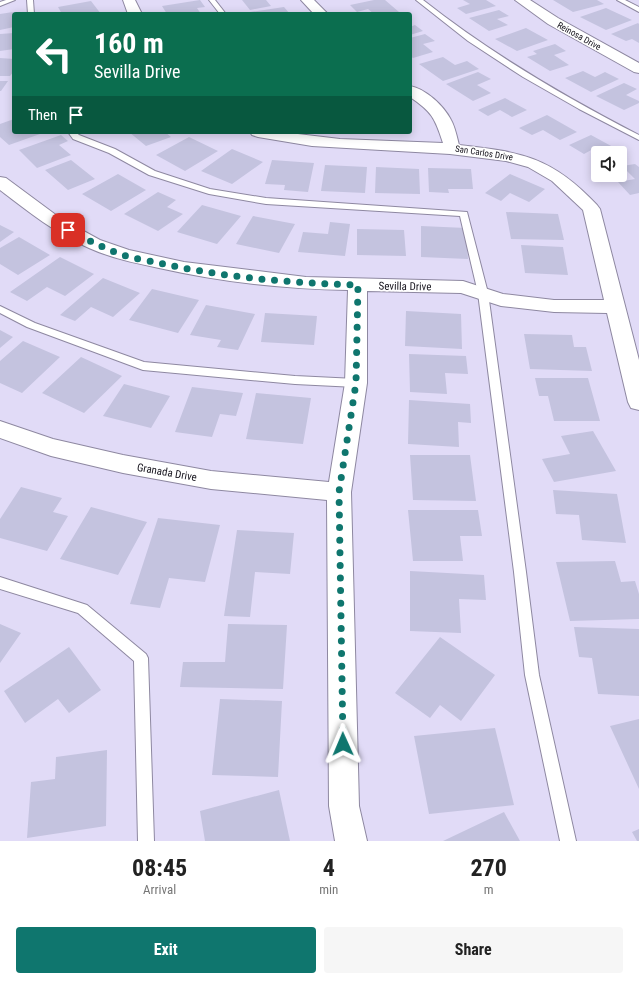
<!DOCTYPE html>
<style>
:root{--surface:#fff;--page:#f6f6f6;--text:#222;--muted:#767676;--accent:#0f766e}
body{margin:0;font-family:"Roboto Condensed",sans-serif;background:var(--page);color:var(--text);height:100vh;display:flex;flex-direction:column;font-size:15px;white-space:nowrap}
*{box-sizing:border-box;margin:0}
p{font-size:13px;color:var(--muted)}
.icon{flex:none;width:22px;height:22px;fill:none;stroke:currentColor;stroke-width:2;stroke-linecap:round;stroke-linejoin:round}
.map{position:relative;height:841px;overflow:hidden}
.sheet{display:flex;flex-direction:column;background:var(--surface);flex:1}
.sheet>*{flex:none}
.banner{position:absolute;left:12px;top:12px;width:400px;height:122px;border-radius:4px;box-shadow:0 2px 10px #0003;background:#0b6e4f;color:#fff;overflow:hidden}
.tools{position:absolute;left:591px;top:146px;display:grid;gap:8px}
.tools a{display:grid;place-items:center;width:36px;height:36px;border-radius:4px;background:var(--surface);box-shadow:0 2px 10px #0003;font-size:20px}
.pin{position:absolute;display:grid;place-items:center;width:34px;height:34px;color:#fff;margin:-17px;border-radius:8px;box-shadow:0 2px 6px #0006}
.me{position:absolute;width:44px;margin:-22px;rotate:359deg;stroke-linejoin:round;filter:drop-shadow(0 0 3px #0008)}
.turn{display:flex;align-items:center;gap:14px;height:84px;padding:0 16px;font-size:18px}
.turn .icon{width:52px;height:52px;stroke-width:2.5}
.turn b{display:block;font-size:28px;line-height:34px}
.then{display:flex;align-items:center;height:38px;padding:0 16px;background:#0003;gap:8px;font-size:15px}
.eta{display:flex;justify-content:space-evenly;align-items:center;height:68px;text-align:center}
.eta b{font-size:24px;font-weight:700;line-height:28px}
.primary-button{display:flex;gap:8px;margin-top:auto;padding:8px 16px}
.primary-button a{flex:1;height:46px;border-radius:4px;background:var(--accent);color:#fff;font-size:16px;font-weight:700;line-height:46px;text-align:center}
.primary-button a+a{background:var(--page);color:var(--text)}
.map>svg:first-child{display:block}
.building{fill:#c4c3df}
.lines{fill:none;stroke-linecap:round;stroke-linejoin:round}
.service-casing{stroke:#8e88a1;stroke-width:2}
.minor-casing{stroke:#8e88a1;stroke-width:2}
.service{fill:#fff;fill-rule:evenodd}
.minor{fill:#fff;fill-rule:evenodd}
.route{stroke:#0f766e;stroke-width:7;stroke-dasharray:0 12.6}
.labels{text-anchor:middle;stroke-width:3;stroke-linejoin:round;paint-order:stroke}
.far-street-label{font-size:9px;fill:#15131c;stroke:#fff}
.street-label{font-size:11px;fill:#15131c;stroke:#fff}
</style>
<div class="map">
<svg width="639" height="841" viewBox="0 0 639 841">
<rect width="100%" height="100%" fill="#e1dbf7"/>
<!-- building -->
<path class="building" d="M200,0l5,7 -8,1 4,6h-34l-5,-8z
M242,0h24l5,6 -21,4z
M374,0h11l14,12 -25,2 -6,-5 -11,3 -7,-7z
M463,0h23l10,6 -30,8 -9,-6 13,-4z
M553,0h44l7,4 -31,8z
M91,1l10,13h-39l-4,-7z
M284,7l6,7h-38l-2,-2z
M606,8l26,12 -26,10 -26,-13z
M499,10l10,6 -12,3 11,6 -19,6 -20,-13z
M13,12l2,2 -1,13 -14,3v-16z
M638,23l1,1v19l-7,-4 -6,2 -15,-7z
M415,25l8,6 -13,4v-8z
M526,28l22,12 -31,11 -22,-12z
M14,33v16l-14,2v-17z
M425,34l10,7 -12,3 10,8 -20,6 -3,-2v-18z
M555,44l11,7 -12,4 15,10 -19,6 -23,-14 10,-3 -4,-3z
M443,57l12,8 12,-4 12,8 -36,12 -24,-17z
M0,58l14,1v12l-4,5h-10z
M583,71l12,6 10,-5 14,7 -28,13 -26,-14z
M478,72l13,7 -14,6 14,8 -18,8 -27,-17z
M0,81h8l-7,10h-1z
M624,83l13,6 -11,6 13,6v2l-15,7 -28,-14z
M505,98l22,12 -15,7 -12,-7 -12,6 -10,-6z
M547,115l30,17 -17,8 -17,-10 -11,5 -13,-7z
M14,119v13h24l2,2 -31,11 -9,-8v-13z
M129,132h36l6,5 -25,9z
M61,135l7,6 -9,4 12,10 -34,13 -18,-18z
M591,135l33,18 -4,2v-2h-20l-7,-4 -9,5 -15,-9z
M189,137l29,14 -33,20 -29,-16z
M232,149l31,13 -31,22 -31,-13z
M71,160l24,19 -27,11 -23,-20z
M272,160l42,3 -6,29 -24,-2 1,-5 -20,-1z
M635,164l4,3v26l-9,2 -12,-13 17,-3 -13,-13z
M325,165l42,2 -2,26 -44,-2z
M376,167l43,2 1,25 -45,-1z
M428,168l43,1 2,20h-25l1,4 -20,-1z
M118,174l28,16 -35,21 -29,-17z
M510,174l35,15 -16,13 -19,-9 -9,8 -16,-8z
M158,192l18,8 -9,7 16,7 -25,17 -34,-17z
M202,205l39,11 -24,28 -40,-12z
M506,212l52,2 6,26 -53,-1z
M253,216l42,8 -16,29 -43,-9z
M330,222l20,2 -5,32 -47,-4 5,-20 25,2z
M0,225l14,7 -14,10z
M421,226l45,2 2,31 -47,-2z
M357,229l47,1 2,26 -49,-1z
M19,237l31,18 -32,20 -18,-11v-16z
M521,245l42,2 5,28 -43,-2z
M60,257l34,17 -29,22 -18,-9 -20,14 -17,-9z
M103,278l37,15 -27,24 -22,-10 -16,14 -15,-6z
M152,289l47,11 -21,33 -49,-13z
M206,305l49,9 -17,36 -21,-3 4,-7 -31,-5z
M406,311l55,3 1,35 -57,-3z
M265,313l52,3 -3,29 -53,-3z
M0,330l13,7 -13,11z
M524,334l48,1 2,12h12l6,24 -62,-2z
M23,341l37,16 -38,36 -22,-10v-22z
M409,354l57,2 2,18 -23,-1 2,21 -37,-2z
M81,357l41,19 -38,37 -42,-20z
M535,378h53l12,43h-46l-6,-25h-9z
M124,384l46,12 -19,32 -48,-12z
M192,387l51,6 -7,23 -16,-2 -8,23 -37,-5z
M256,393l55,5 -8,46 -57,-5z
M409,400l61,4 1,19 -13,-1 1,25 -51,-3z
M593,431l23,40 -62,11 -12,-23 28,-5 -9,-18z
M410,455h60l6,46 -63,-1z
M21,487l41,11 -9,14 15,4 -21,35 -47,-13v-19z
M553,490l64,4 9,49 -44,-3 -3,-25 -23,-1z
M91,507l56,15 -29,53 -58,-16z
M408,510h70l4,26h-22l3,25h-50z
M158,518l62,7 -15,57 -36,-4 -9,30 -30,-4z
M237,530l57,3 -4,41 -35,-2 -5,45 -26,-1z
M615,561l6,21 14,-1 4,13v25l-69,2 -14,-59z
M410,571l74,4 2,25 -27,-1 2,34 -51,-2z
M0,624l21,9 -21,30z
M228,624l59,1 -4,64 -103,-2 3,-25h42z
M574,627l65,2v67l-41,-2 -6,-36 -13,-1z
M440,637l55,38 -34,46 -21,-16 -10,13 -35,-25z
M69,647l32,43 -32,23 -11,-14 -33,24 -21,-32z
M220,699l62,2 -4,76 -66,-2z
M639,719v70l-29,-63z
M495,728l19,77 -85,9 -15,-78z
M107,750l-1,76 -79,12 4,-56 24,-3 1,-22z
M279,790l11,51h-85l-5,-30z
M504,812l16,29h-77z
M639,829v12h-2l-5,-9z"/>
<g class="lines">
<defs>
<path id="service" d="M6,0h9l-15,6v-4z
M27,0h6l1,14h-6z
M209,0h6l11,14h-6z
M416,0h7c67,53 140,96 216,135v5l-60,-31 -56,-32 -55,-36z
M617,0h8l14,7v5z
M68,132h8l3,3 36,14 40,22 55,18 56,9 201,14 21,81 38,279 13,103 37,166h-16l-35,-166 -11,-103 -36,-279 -18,-77 -194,-12 -57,-10 -60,-19 -40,-22 -36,-14z
M0,306l35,17 109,39 151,14 61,3 4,1 1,3 -1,3 -4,1 -61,-3 -152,-14 -116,-43 -27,-14z
M0,577l87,28 59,49 2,4 6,183h-16l-4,-180 -56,-48 -78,-24z"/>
<path id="minor" d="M123,0h12l7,14h-14z
M301,0h13l14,14h-14z
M515,0h15l28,18 81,45v10l-5,-1 -86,-48z
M410,86c16,3 34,20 41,34 4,7 6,17 8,25 63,7 93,12 138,60l3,4 39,151v50l-8,-2 -3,-6 -21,-89 -53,-1 -53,-6 -40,-13 -94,-2v92l-16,109 8,314 8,35h-32l-6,-35 -2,-306 -116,-11 -88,-16 -72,-17 -51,-18v-17l53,18 70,16 88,16 118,11 16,-99 3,-93c-63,-1 -127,-8 -189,-22 -24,-5 -48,-10 -70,-20 -33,-14 -61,-37 -89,-58v-13l6,1 54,40 40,22 29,10 55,12 122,15 157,4 40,13 51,6h50l-21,-90 -31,-29 -24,-14 -22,-6 -56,-7 -138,-8 -54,-9 -6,-2 -2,-3h31l59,7 103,4c-8,-25 -11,-31 -33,-46z"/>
</defs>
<!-- service casing -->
<use href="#service" class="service-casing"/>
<!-- minor casing -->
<use href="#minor" class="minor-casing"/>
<!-- service -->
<use href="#service" class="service"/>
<!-- minor -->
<use href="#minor" class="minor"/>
</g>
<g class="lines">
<!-- route -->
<path class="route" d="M68,230c18,9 35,18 55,25 13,4 28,6 41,9 64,14 129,19 194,21l-2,98 -17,109 4,252"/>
</g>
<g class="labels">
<!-- far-street labels -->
<g class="far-street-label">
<text transform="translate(579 36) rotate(29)" y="3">Reinosa Drive</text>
<text transform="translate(484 153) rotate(9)" y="3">San Carlos Drive</text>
</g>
<!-- street labels -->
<g class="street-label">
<text transform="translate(405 286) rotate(1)" y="4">Sevilla Drive</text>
<text transform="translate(167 472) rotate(10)" y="4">Granada Drive</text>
</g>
</g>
</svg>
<div class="tools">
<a><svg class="icon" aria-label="sound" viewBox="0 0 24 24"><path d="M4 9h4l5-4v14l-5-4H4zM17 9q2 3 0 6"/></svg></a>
</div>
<div class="pin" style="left:68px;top:230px;background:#d93025"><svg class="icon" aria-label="arrive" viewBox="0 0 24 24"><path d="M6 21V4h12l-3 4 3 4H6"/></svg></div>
<svg class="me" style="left:343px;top:744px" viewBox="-20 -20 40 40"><path d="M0-17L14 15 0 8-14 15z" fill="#0f766e" stroke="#fff" stroke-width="4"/></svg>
<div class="banner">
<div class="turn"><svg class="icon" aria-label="left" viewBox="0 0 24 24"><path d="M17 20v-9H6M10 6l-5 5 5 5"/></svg><div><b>160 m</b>Sevilla Drive</div></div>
<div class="then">Then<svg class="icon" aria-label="arrive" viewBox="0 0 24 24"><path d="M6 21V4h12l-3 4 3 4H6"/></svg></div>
</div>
</div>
<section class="sheet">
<div class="eta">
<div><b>08:45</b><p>Arrival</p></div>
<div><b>4</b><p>min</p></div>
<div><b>270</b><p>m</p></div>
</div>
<div class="primary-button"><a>Exit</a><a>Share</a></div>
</section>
